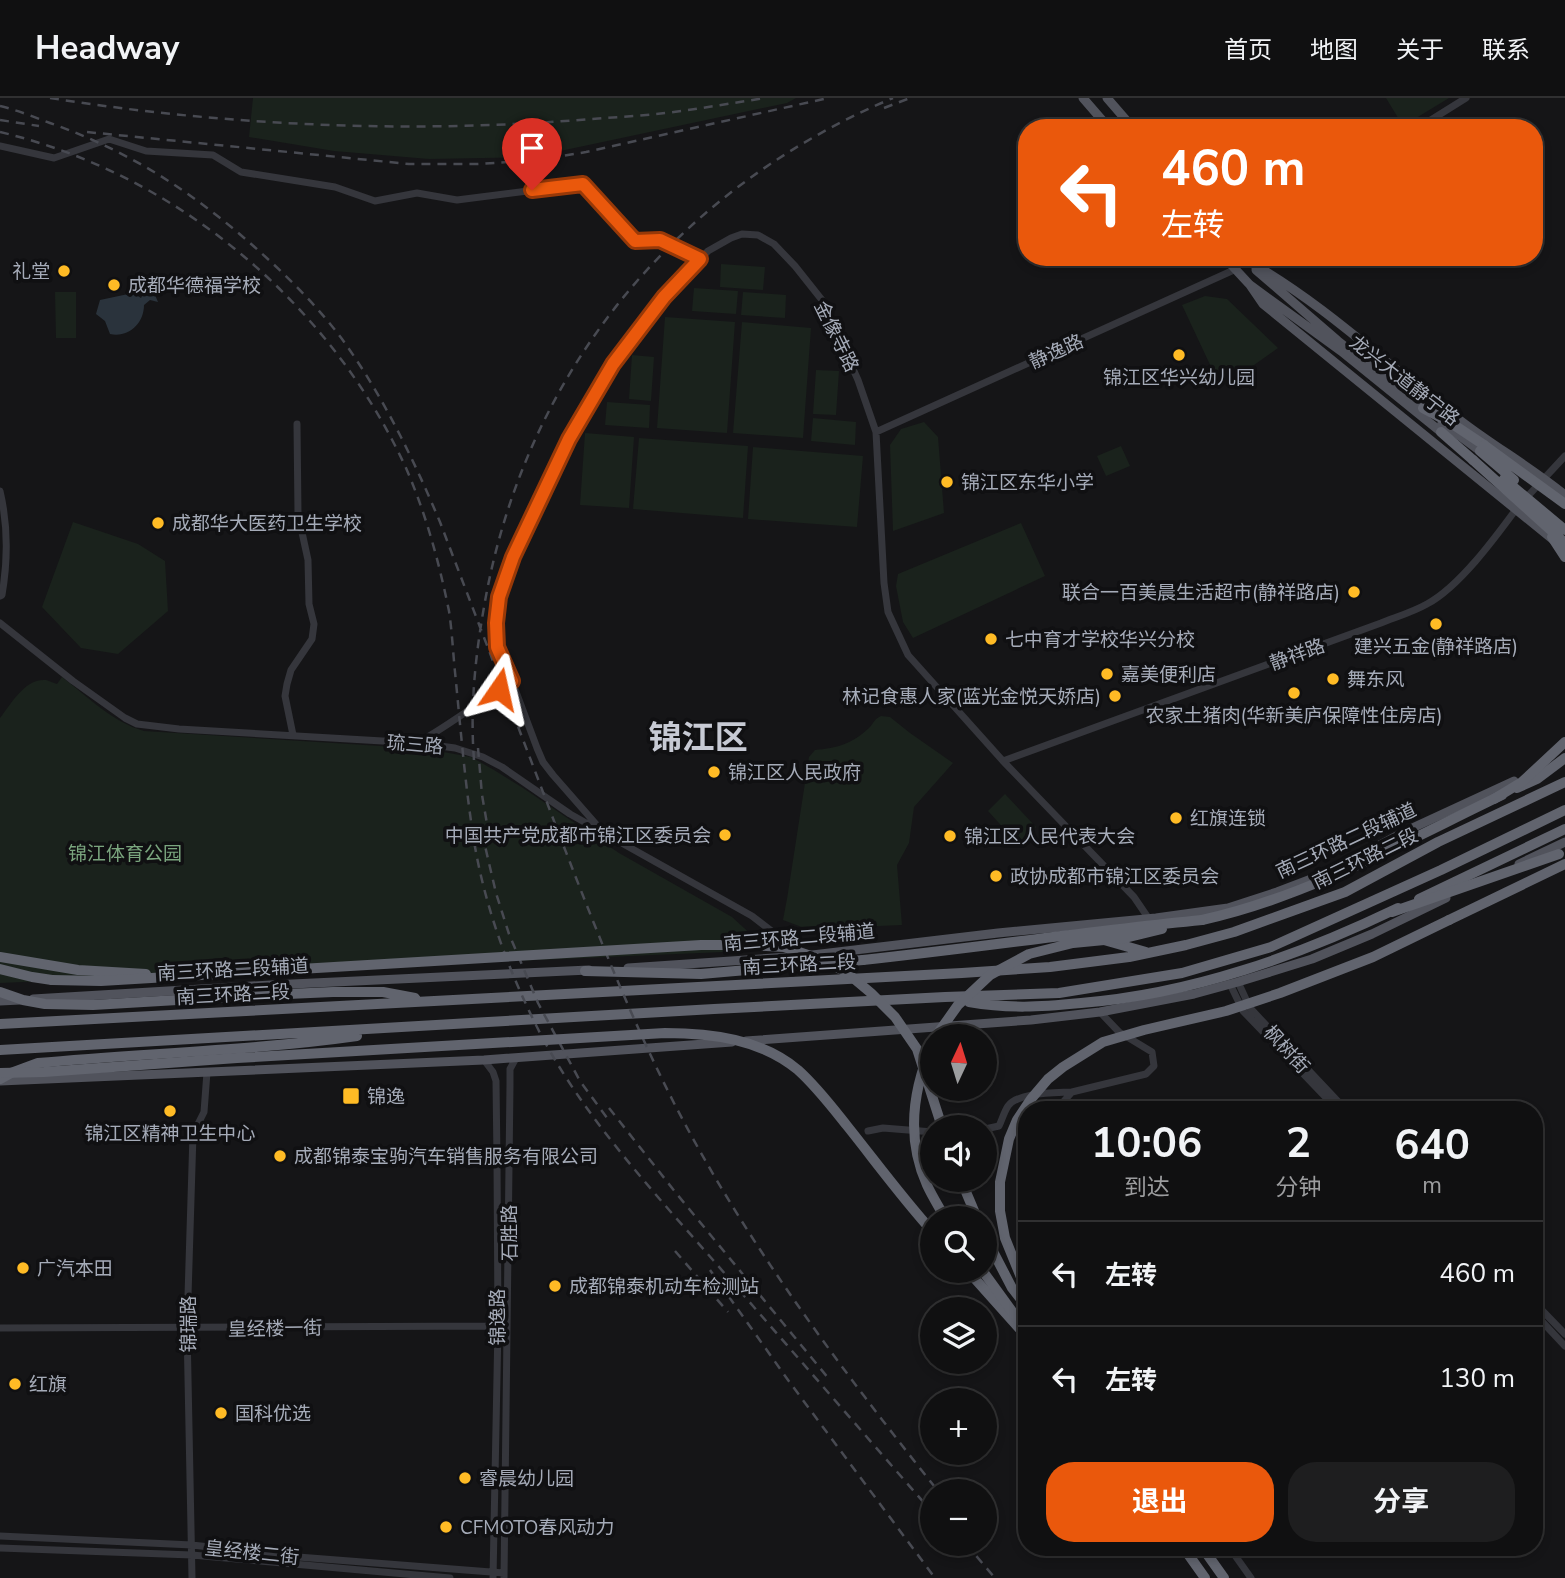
<!DOCTYPE html>
<html lang="zh">
<meta charset="utf-8">
<style>
:root{--surface:#101011;--page:#1e1e1f;--text:#f1f3f6;--muted:#9c9d9f;--line:#303031;--accent:#ea580c}
body{margin:0;font-family:"Nunito Sans","Noto Sans SC",sans-serif;background:var(--page);color:var(--text);height:100vh;display:flex;flex-direction:column;font-size:26px;white-space:nowrap}
*{box-sizing:border-box;margin:0}
p{font-size:23px;color:var(--muted)}
.icon{flex:none;width:38px;height:38px;fill:none;stroke:currentColor;stroke-width:2;stroke-linecap:round;stroke-linejoin:round}
.map{position:relative;flex:1;overflow:hidden}
.panel{position:absolute;left:1018px;top:1003px;width:525px;height:455px;display:flex;flex-direction:column;background:var(--surface);border-radius:28px;box-shadow:0 4px 10px #0003,0 0 0 2px var(--line)}
.panel>*{flex:none}
.top-card{position:absolute;left:1018px;top:21px;width:525px;height:147px;border-radius:28px;box-shadow:0 4px 10px #0003,0 0 0 2px var(--line);background:#ea580c;color:#fff;overflow:hidden}
.needle{width:46px;rotate:4deg}
.tools{position:absolute;left:920px;top:926px;display:grid;gap:14px}
.tools a{display:grid;place-items:center;width:77px;height:77px;border-radius:50%;background:var(--surface);box-shadow:0 4px 10px #0003,0 0 0 2px var(--line);font-size:35px}
.pin{position:absolute;display:grid;place-items:center;width:60px;height:60px;color:#fff;margin:-72px -30px;border-radius:50% 50% 50% 0;rotate:-45deg;box-shadow:0 0 7px #0007}
.pin .icon{rotate:45deg}
.me{position:absolute;width:77px;margin:-38px;rotate:11deg;stroke-linejoin:round;filter:drop-shadow(0 0 5px #0008)}
.turn{display:flex;align-items:center;gap:24px;height:147px;padding:0 28px;font-size:32px}
.turn .icon{width:91px;height:91px;stroke-width:2.5}
.turn b{display:block;font-size:49px;line-height:60px}
.eta{display:flex;justify-content:space-evenly;align-items:center;height:119px;text-align:center}
.eta b{font-size:42px;font-weight:700;line-height:49px}
.primary-button{display:flex;gap:14px;margin-top:auto;padding:14px 28px}
.primary-button a{flex:1;height:80px;border-radius:28px;background:var(--accent);color:#fff;font-size:28px;font-weight:700;line-height:80px;text-align:center}
.primary-button a+a{background:var(--page);color:var(--text)}
ul{padding:0;list-style:none}
li{display:flex;align-items:center;gap:21px;height:105px;padding:0 28px;border-top:2px solid var(--line)}
li div{flex:1}
li b{display:block;font-size:26px}
li em{font-style:normal}
header{display:flex;align-items:center;gap:42px;box-sizing:border-box;height:98px;padding:0 35px;background:var(--surface);border-bottom:2px solid var(--line)}
header strong{font-size:33px}
nav{display:flex;gap:38px;margin-inline-start:auto;font-size:24px}
.map>svg:first-child{display:block}
.green{fill:#1a221c}
.water{fill:#2a333c}
.lines{fill:none;stroke-linecap:round;stroke-linejoin:round}
.minor{stroke:#35363c;stroke-width:7}
.major{stroke:#51535c;stroke-width:9}
.highway{stroke:#61646e;stroke-width:10}
.rail{stroke:#484a52;stroke-width:2.5;stroke-dasharray:9 7;stroke-linecap:butt}
.highway-bridge{stroke:#61646e;stroke-width:10}
.route-casing{stroke:#983908;stroke-width:18}
.route{stroke:#ea580c;stroke-width:12}
.poi-dot{fill:#ffbb25;stroke:#101012;stroke-width:2.5}
.labels{text-anchor:middle;stroke-width:7;stroke-linejoin:round;paint-order:stroke}
.poi-label{font-size:19px;fill:#a5abb8;stroke:#101012;text-anchor:start}
.street-label{font-size:19px;fill:#a5abb8;stroke:#101012}
.park-label{font-size:19px;fill:#7aa57e;stroke:#101012}
.town-label{font-size:33px;font-weight:bold;fill:#c7cad4;stroke:#101012}
</style>
<header>
<strong>Headway</strong>
<nav><a>首页</a><a>地图</a><a>关于</a><a>联系</a></nav>
</header>
<div class="map">
<svg width="1565" height="1480" viewBox="0 0 1565 1480">
<rect width="100%" height="100%" fill="#151517"/>
<!-- green -->
<path class="green" d="M253,0h543l-9,5 -255,54 -103,2 -95,-8 -85,-14z
M1386,0h63l-46,28z
M721,166l44,3 -2,23 -43,-3z
M694,190l44,3 -2,23 -44,-3z
M55,194h21v46h-20z
M743,194l43,3 -1,23 -44,-3z
M1205,198l22,3 51,49 -38,27 -20,11 -38,-81z
M665,219l70,5 -8,111 -70,-5z
M742,224l69,6 -8,110 -70,-5z
M632,257l22,2 -3,44 -22,-2z
M816,272l23,1 -3,44 -23,-1z
M607,304l43,3 -1,23 -44,-3z
M813,320l43,4 -1,23 -44,-4z
M924,324l14,15 6,76 -51,18 -3,-86 11,-16z
M585,335l49,4 -5,71 -49,-3z
M639,340l109,8 -5,72 -110,-9z
M1121,348l9,20 -24,10 -9,-20z
M753,349l110,9 -6,71 -109,-8z
M73,424l65,22 27,17 3,50 -50,43 -37,-6 -39,-41z
M1021,425l24,53 -132,62 -10,-16 -7,-36 2,-12z
M62,579c25,19 50,45 82,54l236,15 58,5 33,6 23,13 29,18 96,65 113,64 36,33 -768,33v-265c11,-14 25,-40 46,-38 4,1 7,3 11,4z
M881,618l9,1 20,16 43,30 -39,44 -5,36 -12,22 5,60 -95,4 -24,-9 4,-21 22,-142 6,-7c22,-2 37,-6 54,-22 5,-5 5,-9 12,-12z
M1005,696l31,33 -18,17 -30,-33z"/>
<!-- water -->
<path class="water" d="M147,189l8,8 3,7 -8,-2 -6,5c0,18 -15,33 -34,29l-5,-13 -9,-7 4,-14 33,-7 8,5z"/>
<g class="lines">
<!-- minor -->
<path class="minor" d="M1418,30l48,-30
M0,48l54,12 55,-19 37,12 67,4 28,17 94,15 40,14 42,-8 40,7 126,-16 52,57 25,-1 40,19
M876,334l360,-163
M0,393c8,34 8,69 2,104l-2,1
M1525,401l40,-43
M0,525l73,58 52,37 12,6 42,5 238,14 38,5 28,9 19,10 68,47 182,102 39,30
M293,637l-8,-39 2,-12 4,-14 21,-31 2,-15 -5,-20 -1,-44 -10,-46 -1,-90
M417,645c33,-18 63,-42 95,-62
M1003,663l378,-138c15,-6 32,-11 46,-19 32,-17 68,-66 90,-96
M602,733l-49,-56 -10,-13 -6,-14 -25,-67 -15,-34 -1,-24 3,-26 14,-40 56,-118 44,-75 51,-67 44,-46 23,-13 11,-4 16,1 16,9 21,22 27,34 36,80 18,52 8,151 4,29 20,43 95,106 131,136 15,22
M1238,884l12,26 96,102
M1230,886l13,27 95,99
M484,962l9,12 3,9 1,79 1,166 -5,252
M1056,1012l16,-18 74,-18 8,-8 -2,-14 -33,-20 -19,-20
M985,1031l14,-3c3,-6 5,-14 9,-20 10,-14 48,-13 64,-14
M868,1033l15,-3 50,4
M1027,1131c-3,10 -5,18 0,28
M1535,1205l30,31
M1535,1216l30,32
M0,1230l500,-2
M0,1438l192,9 106,12 206,16
M1229,1449l22,31
M0,1450l192,7 258,23
M192,1480l-5,-250 6,-194 11,-22 3,-40
M504,1480l6,-494v-15l6,-11"/>
<!-- major -->
<path class="major" d="M1083,0l26,30
M1107,0l26,30
M1224,159l26,28 91,66 105,85
M1248,163c78,44 142,107 213,160 34,26 71,47 104,74
M1256,172l82,71 90,71
M1250,187l13,19 293,238
M1442,325l38,28
M1519,766l46,-22
M628,870l176,-12 194,-23 158,-15 72,-10 49,-16 50,-19 81,-43 106,-49
M33,901l238,-14 318,-15
M0,903l20,-1
M746,943l285,-21 69,-8 94,-18 44,-12 74,-23 60,-25 74,-36
M0,983l484,-21 248,-18"/>
<!-- highway -->
<path class="highway" d="M1423,310l28,15 33,22
M1441,334l32,28
M1517,690l20,-9 28,-21
M1419,801l146,-70
M1202,822c105,-23 204,-79 300,-125
M1449,822l116,-56
M1104,842l42,12
M0,859l78,13 68,4
M0,871l32,8 20,3
M585,873l116,3 162,-14
M245,898l88,-4h50l32,6
M969,904c41,7 70,5 112,1 111,-9 217,-47 317,-95
M0,926l962,-51 88,-6 79,-10 57,-12 48,-13 111,-40 93,-50 127,-60
M0,952l714,-41 231,-12 114,-4 123,-20 89,-26 170,-77 124,-60
M0,981l11,-6 27,-10c106,-10 213,-12 319,-27
M961,1082l16,38
M967,1172l60,67
M1183,1449l22,31
M1202,1449l22,31"/>
<!-- rail -->
<path class="rail" d="M50,0c177,28 363,36 541,21 25,-2 50,-3 74,-6 34,-4 67,-10 100,-15
M0,8c17,4 34,11 50,17 87,31 153,76 220,138 26,24 51,50 72,78 41,57 71,119 98,183 38,100 76,199 114,299 37,96 74,192 121,284 72,139 166,264 263,386
M884,10l26,-10
M0,22l39,6
M0,34c177,42 330,171 406,336 20,46 33,94 43,143 3,20 4,41 6,61 5,50 9,100 16,149 9,70 32,137 63,200 42,87 116,167 179,239 73,84 146,168 219,252
M87,34l322,32h68l62,-4 47,-8 242,-54
M478,650l4,47 8,46
M474,662c-4,-51 1,-102 10,-153 40,-234 191,-417 409,-509
M482,735l14,60 13,41 29,69 42,78 30,41
M609,1010l67,85 153,186
M675,1153l53,61
M710,1172l78,110 147,198
M966,1446l29,34"/>
<!-- highway-bridge -->
<path class="highway-bridge" d="M1484,347l81,59
M1480,353l34,29
M1473,362l92,83
M1504,381l61,51
M1552,439l13,20
M1494,701l28,-17 43,-40
M1392,814l167,-58
M863,862c113,-12 226,-29 339,-40
M52,882l49,1 600,-36h48l35,2 39,13 23,12 25,21 24,24 22,32 25,78
M0,894l23,8 22,4 48,1 152,-9
M936,938l22,-31 32,-30 39,-21 44,-11 52,-5 37,-9
M933,945c-20,45 -27,95 -6,142 5,11 12,22 18,33
M0,975l44,-1 193,-14 428,-25c46,0 96,6 133,37 19,17 34,37 50,57 28,35 55,72 85,105
M985,1138l27,52 15,19
M982,1172l45,62
M1027,1194l-22,-54 -5,-27v-29l9,-43 8,-19 14,-21 17,-20 15,-12 40,-25 41,-12 82,-19 54,-18 93,-36 76,-37"/>
</g>
<g class="lines">
<defs>
<path id="route" d="M499,591l13,-8 -15,-34 -1,-24 3,-26 14,-40 56,-118 44,-75 51,-67 36,-38 -40,-19 -25,1 -52,-57 -51,6"/>
</defs>
<!-- route casing -->
<use href="#route" class="route-casing"/>
<!-- route -->
<use href="#route" class="route"/>
</g>
<!-- markers -->
<g class="poi-dot">
<circle cx="64" cy="173" r="7"/>
<circle cx="114" cy="187" r="7"/>
<circle cx="1179" cy="257" r="7"/>
<circle cx="947" cy="384" r="7"/>
<circle cx="158" cy="425" r="7"/>
<circle cx="1354" cy="494" r="7"/>
<circle cx="1436" cy="526" r="7"/>
<circle cx="991" cy="541" r="7"/>
<circle cx="1107" cy="576" r="7"/>
<circle cx="1333" cy="581" r="7"/>
<circle cx="1294" cy="595" r="7"/>
<circle cx="1115" cy="598" r="7"/>
<circle cx="714" cy="674" r="7"/>
<circle cx="1176" cy="720" r="7"/>
<circle cx="725" cy="737" r="7"/>
<circle cx="950" cy="738" r="7"/>
<circle cx="996" cy="778" r="7"/>
<rect x="342" y="989" width="18" height="18" rx="3.5"/>
<circle cx="170" cy="1013" r="7"/>
<circle cx="280" cy="1058" r="7"/>
<circle cx="23" cy="1170" r="7"/>
<circle cx="555" cy="1188" r="7"/>
<circle cx="15" cy="1286" r="7"/>
<circle cx="221" cy="1315" r="7"/>
<circle cx="465" cy="1380" r="7"/>
<circle cx="446" cy="1429" r="7"/>
</g>
<g class="labels">
<!-- poi labels -->
<g class="poi-label">
<text x="50" y="180" text-anchor="end">礼堂</text>
<text x="128" y="194">成都华德福学校</text>
<text x="1179" y="286" text-anchor="middle">锦江区华兴幼儿园</text>
<text x="961" y="391">锦江区东华小学</text>
<text x="172" y="432">成都华大医药卫生学校</text>
<text x="1340" y="501" text-anchor="end">联合一百美晨生活超市(静祥路店)</text>
<text x="1005" y="548">七中育才学校华兴分校</text>
<text x="1436" y="555" text-anchor="middle">建兴五金(静祥路店)</text>
<text x="1121" y="583">嘉美便利店</text>
<text x="1347" y="588">舞东风</text>
<text x="1101" y="605" text-anchor="end">林记食惠人家(蓝光金悦天娇店)</text>
<text x="1294" y="624" text-anchor="middle">农家土猪肉(华新美庐保障性住房店)</text>
<text x="728" y="681">锦江区人民政府</text>
<text x="1190" y="727">红旗连锁</text>
<text x="711" y="744" text-anchor="end">中国共产党成都市锦江区委员会</text>
<text x="964" y="745">锦江区人民代表大会</text>
<text x="1010" y="785">政协成都市锦江区委员会</text>
<text x="367" y="1005">锦逸</text>
<text x="170" y="1042" text-anchor="middle">锦江区精神卫生中心</text>
<text x="294" y="1065">成都锦泰宝驹汽车销售服务有限公司</text>
<text x="37" y="1177">广汽本田</text>
<text x="569" y="1195">成都锦泰机动车检测站</text>
<text x="29" y="1293">红旗</text>
<text x="235" y="1322">国科优选</text>
<text x="479" y="1387">睿晨幼儿园</text>
<text x="460" y="1436">CFMOTO春风动力</text>
</g>
<!-- street labels -->
<g class="street-label">
<text transform="translate(837 238) rotate(64)" y="7">金像寺路</text>
<text transform="translate(1056 253) rotate(-24)" y="7">静逸路</text>
<text transform="translate(1405 282) rotate(38)" y="7">龙兴大道静宁路</text>
<text transform="translate(1297 556) rotate(-20)" y="7">静祥路</text>
<text transform="translate(415 646) rotate(5)" y="7">琉三路</text>
<text transform="translate(1346 742) rotate(-25)" y="7">南三环路二段辅道</text>
<text transform="translate(1365 760) rotate(-26)" y="7">南三环路二段</text>
<text transform="translate(799 839) rotate(-5)" y="7">南三环路二段辅道</text>
<text transform="translate(799 866) rotate(-3)" y="7">南三环路二段</text>
<text transform="translate(233 871) rotate(-3)" y="7">南三环路二段辅道</text>
<text transform="translate(233 896) rotate(-3)" y="7">南三环路二段</text>
<text transform="translate(1287 951) rotate(47)" y="7">枫树街</text>
<text transform="translate(509 1135) rotate(-90)" y="7">石胜路</text>
<text transform="translate(497 1219) rotate(-90)" y="7">锦逸路</text>
<text transform="translate(188 1226) rotate(-90)" y="7">锦瑞路</text>
<text transform="translate(275 1230) rotate(-1)" y="7">皇经楼一街</text>
<text transform="translate(252 1454) rotate(6)" y="7">皇经楼二街</text>
</g>
<!-- park labels -->
<g class="park-label">
<text x="125" y="762">锦江体育公园</text>
</g>
<!-- town labels -->
<g class="town-label">
<text x="698" y="651">锦江区</text>
</g>
</g>
</svg>
<div class="tools">
<a><svg class="needle" viewBox="-14 -14 28 28"><path d="M0-13l5 13h-10z" fill="#e53935"/><path d="M0 13l5-13h-10z" fill="#9c9d9f"/></svg></a>
<a><svg class="icon" aria-label="sound" viewBox="0 0 24 24"><path d="M4 9h4l5-4v14l-5-4H4zM17 9q2 3 0 6"/></svg></a>
<a><svg class="icon" aria-label="search" viewBox="0 0 24 24"><circle cx="10" cy="10" r="6"/><path d="M15 15l6 6"/></svg></a>
<a><svg class="icon" aria-label="layers" viewBox="0 0 24 24"><path d="M12 4l9 5-9 5-9-5zM3 14l9 5 9-5"/></svg></a>
<a>+</a>
<a>−</a>
</div>
<div class="pin" style="left:532px;top:92px;background:#d93025"><svg class="icon" aria-label="arrive" viewBox="0 0 24 24"><path d="M6 21V4h12l-3 4 3 4H6"/></svg></div>
<svg class="me" style="left:499px;top:591px" viewBox="-20 -20 40 40"><path d="M0-17L14 15 0 8-14 15z" fill="#ea580c" stroke="#fff" stroke-width="4"/></svg>
<div class="top-card">
<div class="turn"><svg class="icon" aria-label="left" viewBox="0 0 24 24"><path d="M17 20v-9H6M10 6l-5 5 5 5"/></svg><div><b>460 m</b>左转</div></div>
</div>
<section class="panel">
<div class="eta">
<div><b>10:06</b><p>到达</p></div>
<div><b>2</b><p>分钟</p></div>
<div><b>640</b><p>m</p></div>
</div>
<ul>
<li><svg class="icon" aria-label="left" viewBox="0 0 24 24"><path d="M17 20v-9H6M10 6l-5 5 5 5"/></svg><div><b>左转</b></div><em>460 m</em></li>
<li><svg class="icon" aria-label="left" viewBox="0 0 24 24"><path d="M17 20v-9H6M10 6l-5 5 5 5"/></svg><div><b>左转</b></div><em>130 m</em></li>
</ul>
<div class="primary-button"><a>退出</a><a>分享</a></div>
</section>
</div>
